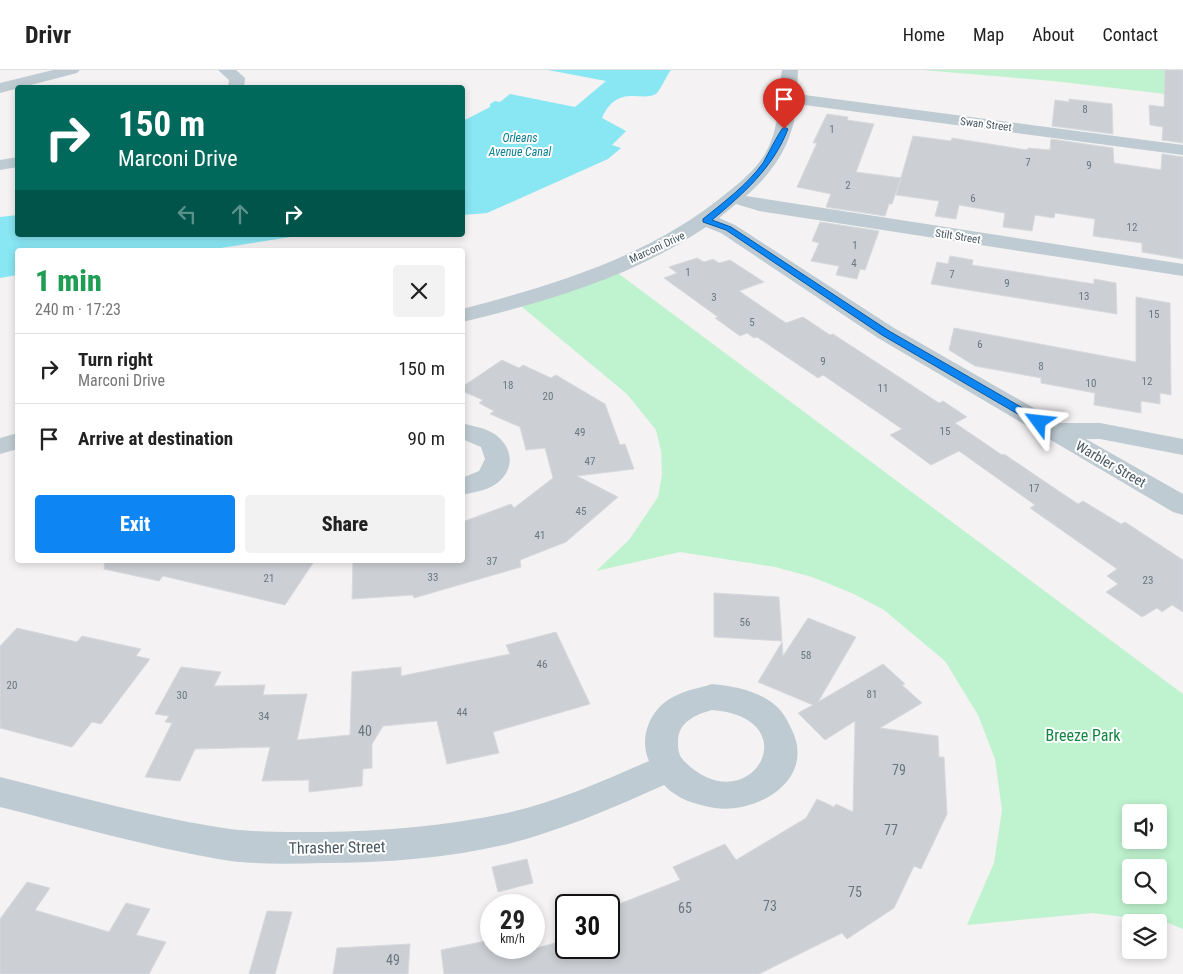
<!DOCTYPE html>
<meta charset="utf-8">
<style>
:root{--surface:#fff;--page:#f2f2f2;--text:#222;--muted:#767676;--line:#e0e0e0;--accent:#0d85f3}
body{margin:0;font-family:"Roboto Condensed",sans-serif;background:var(--page);color:var(--text);height:100vh;display:flex;flex-direction:column;font-size:19px;white-space:nowrap}
*{box-sizing:border-box;margin:0}
p{font-size:16px;color:var(--muted)}
.icon{flex:none;width:28px;height:28px;fill:none;stroke:currentColor;stroke-width:2;stroke-linecap:round;stroke-linejoin:round}
.map{position:relative;flex:1;overflow:hidden}
.drawer{position:absolute;left:15px;top:178px;width:450px;height:315px;display:flex;flex-direction:column;background:var(--surface);border-radius:5px;box-shadow:0 2px 8px #0003}
.drawer>*{flex:none}
.guide{position:absolute;left:15px;top:15px;width:450px;height:152px;border-radius:5px;box-shadow:0 2px 8px #0003;background:#00695c;color:#fff;overflow:hidden}
.fabs{position:absolute;left:1122px;top:734px;display:grid;gap:10px}
.fabs a{display:grid;place-items:center;width:45px;height:45px;border-radius:5px;background:var(--surface);box-shadow:0 2px 8px #0003;font-size:25px}
.speed{position:absolute;left:480px;top:824px;display:flex;gap:10px;font-size:25px;font-weight:700;text-align:center}
.speed>*{display:grid;place-content:center;width:65px;height:65px;border-radius:50%;background:var(--surface);box-shadow:0 2px 8px #0003;line-height:1}
.speed small{font-size:12px;font-weight:400}
.speed .limit{border:2px solid #111;border-radius:8px;background:#fff;color:#111}
.pin{position:absolute;display:grid;place-items:center;width:42px;height:42px;color:#fff;margin:-51px -21px;border-radius:50% 50% 50% 0;rotate:-45deg;box-shadow:0 0 5px #0007}
.pin .icon{rotate:45deg}
.me{position:absolute;width:55px;margin:-28px;rotate:300deg;stroke-linejoin:round;filter:drop-shadow(0 0 4px #0008)}
.turn{display:flex;align-items:center;gap:18px;height:105px;padding:0 20px;font-size:22px}
.turn .icon{width:65px;height:65px;stroke-width:2.5}
.turn b{display:block;font-size:35px;line-height:42px}
.lanes{display:flex;align-items:center;height:48px;padding:0 20px;background:#0003;justify-content:center;gap:25px;direction:ltr}
.lanes .off{opacity:.35}
.round{display:grid;place-items:center;flex:none;width:52px;height:52px;border-radius:5px;background:var(--page)}
.overview{display:flex;align-items:center;justify-content:space-between;height:85px;padding:0 20px}
h1{font-size:30px;font-weight:800;line-height:38px;color:#1e9e55}
.cta{display:flex;gap:10px;margin-top:auto;padding:10px 20px}
.cta a{flex:1;height:58px;border-radius:5px;background:var(--accent);color:#fff;font-size:20px;font-weight:800;line-height:58px;text-align:center}
.cta a+a{background:var(--page);color:var(--text)}
ul{padding:0;list-style:none}
li{display:flex;align-items:center;gap:15px;height:70px;padding:0 20px;border-top:1px solid var(--line)}
li div{flex:1}
li b{display:block;font-size:19px}
li em{font-style:normal}
header{display:flex;align-items:center;gap:30px;box-sizing:border-box;height:70px;padding:0 25px;background:var(--surface);border-bottom:1px solid var(--line)}
header strong{font-size:24px}
nav{display:flex;gap:28px;margin-inline-start:auto;font-size:18px}
.map>svg:first-child{display:block}
.green{fill:#bff3cf;fill-rule:evenodd}
.water{fill:#89e6f3}
.building{fill:#ccd0d5;stroke:#d6d9de}
.lines{fill:none;stroke-linecap:round;stroke-linejoin:round}
.minor{fill:#bfcbd2;fill-rule:evenodd}
.route{fill:#0d85f3;stroke:#08569e}
.labels{text-anchor:middle;stroke-width:4;stroke-linejoin:round;paint-order:stroke}
.number-label{font-size:11px;fill:#69767e}
.far-street-label{font-size:11px;fill:#485861;stroke:#fff}
.far-water-label{font-size:12px;font-style:italic;fill:#067f90;stroke:#fff}
.street-label{font-size:14px;fill:#485861;stroke:#fff}
.near-number-label{font-size:14px;fill:#69767e}
.near-park-label{font-size:16px;fill:#118540;stroke:#fff}
.near-street-label{font-size:16px;fill:#485861;stroke:#fff}
</style>
<header>
<strong>Drivr</strong>
<nav><a>Home</a><a>Map</a><a>About</a><a>Contact</a></nav>
</header>
<div class="map">
<svg width="1183" height="904" viewBox="0 0 1183 904">
<rect width="100%" height="100%" fill="#f4f2f2"/>
<!-- green -->
<path class="green" d="M922,0h261v26l-130,-15z
M611,198l572,426v235l-15,-6 -75,-10 -126,12 27,-62 8,-53 -7,-51 -17,-44 -33,-54 -61,-51 -30,-16 -42,-17 -37,-10 -95,-15 -84,19 33,-31 29,-43 4,-22 -1,-24 -5,-21 -29,-36 -111,-92zM1131,742h28v28h-28zM1131,798h28v27h-28z"/>
<!-- water -->
<path class="water" d="M548,0h123c-4,5 -11,20 -14,23 -13,11 -39,-11 -55,25l24,13 -14,14 9,3 -13,11 -121,54 -24,2v-94l27,-14v-3l5,-3 5,1 10,-8 65,13 31,-26z
M17,145l1,20h285l-95,15h-190l-1,25 -17,3v-61z"/>
<!-- building -->
<path class="building" d="M1165,0h18v73l-21,-3 1,-13 -13,-2 -1,-20 15,2z
M1069,29l43,5 1,30 -61,-8 3,-26 14,2z
M827,44l21,3 -1,3 27,4 -18,48 45,6 -9,26h-3l-4,12 -59,-9 5,-13 -34,-7 20,-44h-4z
M913,66l38,5 1,-3 75,12 1,-2 22,2 1,-11 62,9 1,15 47,7 1,-16 21,3v102l-41,-7v-9l-49,-7 2,-17 -40,-6 -1,5 -19,-3 -3,16 -29,-4 2,-14 -46,-8 -3,14 -21,-3 4,-15 -43,-6z
M820,152l59,9 -14,39 -5,-1 -3,10 -21,-4 3,-9 -28,-5 8,-18 -7,-2z
M950,186l23,4 -1,5 122,19v-5l22,4 1,31 -186,-30 6,-22 11,2z
M697,188l7,4 9,-3 6,4 11,-3 34,22 -25,9 47,32 17,-6 27,18 3,-1 106,69 4,-2 24,16 -12,6 47,32 2,-1 74,50 5,-3 38,23 4,-2 58,38v52l-11,-7 -10,7 -5,-4 -15,9 -36,-25 12,-8 -11,-8 10,-7 -87,-61 5,-3 -76,-54 -28,14 -41,-30 12,-6 -79,-54 -5,3 -61,-41 -3,1 -7,-5 -7,3 -25,-18 3,-1 -54,-39 13,-5 -8,-6z
M1136,227l34,6 1,92 -11,-2v11l-19,-3v12l-47,-8 1,-12 -54,-10v-5l-66,-12 -26,-16 5,-22 182,34z
M502,290l17,8 4,-3 28,13 5,-3 49,29 15,41 5,-1 9,25 -57,7 41,21 -52,45 -46,18 1,7 -107,31 -1,-3 -61,4 1,-39h109v-38l49,-18 3,4 39,-30 -8,-30 -19,2 -6,-23 -30,-13 4,-3 -15,-8 4,-3 -21,-9v-4z
M105,490h210l-30,45 -122,-29 -4,5 -55,-12z
M714,523l65,4 3,44 -68,-4z
M808,548l48,19 -38,65 65,-38 22,20 -3,1 20,18 -42,25 58,8 1,21h5l3,57 -26,55 -7,-3 -20,42 -47,31 -5,-6 -83,41h-315l-3,-24 50,-10v8h11l2,9 62,-17v8h43v-40l71,-28 -7,-13 52,-23 11,16 70,-42 11,-19 17,8 2,-3 17,8 2,-91 -30,19 -27,-27 15,-8 -55,-23 24,-40 1,14z
M17,558l60,14 5,-6 59,13 -5,7 14,3 -49,65 -9,-2 -20,25 -72,-19v-82z
M556,562l34,72 -97,28 6,21 -52,11 -10,-43 -54,5 -11,18v24l-9,1 -1,17 -53,6v-12l-47,1 8,-34 -75,2 -15,32 -35,-4 27,-54 -7,-1 4,-6 -14,-2 26,-47 40,5 -7,14 51,-1 -2,10 44,-1 -10,46 53,-5 2,-63 49,-5v9l109,-22 -4,-9z
M527,789l6,24 -35,9 -6,-25z
M27,812l23,6 -15,22 74,22 17,-29 24,6 -14,26 30,7 -17,32h-149v-55z
M267,841l25,1 -17,62h-26z
M410,874l-2,30h-75l4,-26z"/>
<g class="lines">
<!-- minor -->
<path class="minor" d="M53,0h27l-3,3 -77,20v-10z
M218,0h18l9,8 -1,10h-16l1,-8z
M782,0h16l-1,24 386,51v10l-386,-51c-4,38 -22,67 -51,92l437,68v12l-424,-65 -23,-7 -17,14 16,7 159,103 166,95h40l83,16v16l-83,-16h-14l97,55v21l-10,-3 -295,-174 -157,-105 -15,-6c-72,49 -159,75 -244,95v-13c95,-25 189,-53 266,-117 15,-12 32,-26 40,-44 13,-26 9,-51 14,-78z
M18,87v10l-18,3v-10z
M462,353c9,3 19,4 27,8 23,11 29,37 7,53 -10,7 -22,8 -34,11v-17l17,-7 6,-12 -4,-12 -19,-8z
M18,363v16l-18,5v-16z
M712,614c21,2 48,7 64,22 7,6 11,14 15,22 26,50 -31,86 -76,80 -19,-3 -38,-9 -51,-23 -51,23 -102,45 -156,59 -60,14 -123,19 -185,19 -35,1 -71,2 -105,-4 -74,-13 -146,-34 -218,-52v-30c72,18 144,38 217,50 35,6 71,5 106,5 62,-1 123,-6 184,-19 49,-11 96,-32 142,-52 -11,-24 2,-54 26,-65 11,-6 25,-8 37,-12zM712,640c100,8 37,116 -28,51 -5,-5 -6,-11 -6,-18 -1,-20 16,-28 34,-33z"/>
</g>
<!-- route -->
<path class="route" d="M784,57l4,2c-15,39 -45,65 -76,91l19,7 158,104 153,88v5h-7l-153,-89 -156,-105 -23,-8v-3c21,-17 44,-34 60,-56 4,-7 18,-35 21,-36z"/>
<g class="labels">
<!-- number labels -->
<g class="number-label">
<text x="1085" y="43">8</text>
<text x="832" y="63">1</text>
<text x="1028" y="96">7</text>
<text x="1089" y="99">9</text>
<text x="848" y="119">2</text>
<text x="973" y="132">6</text>
<text x="1132" y="161">12</text>
<text x="855" y="179">1</text>
<text x="854" y="197">4</text>
<text x="688" y="206">1</text>
<text x="952" y="208">7</text>
<text x="1007" y="217">9</text>
<text x="1084" y="230">13</text>
<text x="714" y="231">3</text>
<text x="1154" y="248">15</text>
<text x="752" y="256">5</text>
<text x="980" y="278">6</text>
<text x="823" y="295">9</text>
<text x="1041" y="300">8</text>
<text x="1147" y="315">12</text>
<text x="1091" y="317">10</text>
<text x="508" y="319">18</text>
<text x="883" y="322">11</text>
<text x="548" y="330">20</text>
<text x="945" y="365">15</text>
<text x="580" y="366">49</text>
<text x="590" y="395">47</text>
<text x="1034" y="422">17</text>
<text x="581" y="445">45</text>
<text x="540" y="469">41</text>
<text x="492" y="495">37</text>
<text x="433" y="511">33</text>
<text x="269" y="512">21</text>
<text x="1148" y="514">23</text>
<text x="745" y="556">56</text>
<text x="806" y="589">58</text>
<text x="542" y="598">46</text>
<text x="12" y="619">20</text>
<text x="872" y="628">81</text>
<text x="182" y="629">30</text>
<text x="462" y="646">44</text>
<text x="264" y="650">34</text>
</g>
<!-- far-street labels -->
<g class="far-street-label">
<text transform="translate(986 54) rotate(7)" y="4">Swan Street</text>
<text transform="translate(958 166) rotate(9)" y="4">Stilt Street</text>
<text transform="translate(657 177) rotate(-25)" y="4">Marconi Drive</text>
</g>
<!-- far-water labels -->
<g class="far-water-label">
<text x="520" y="72">Orleans<tspan x="520" dy="14">Avenue Canal</tspan></text>
</g>
<!-- street labels -->
<g class="street-label">
<text transform="translate(1111 394) rotate(30)" y="5">Warbler Street</text>
</g>
<!-- near-number labels -->
<g class="near-number-label">
<text x="365" y="666">40</text>
<text x="899" y="705">79</text>
<text x="891" y="765">77</text>
<text x="855" y="827">75</text>
<text x="770" y="841">73</text>
<text x="685" y="843">65</text>
<text x="393" y="895">49</text>
</g>
<!-- near-park labels -->
<g class="near-park-label">
<text x="1083" y="671">Breeze Park</text>
</g>
<!-- near-street labels -->
<g class="near-street-label">
<text transform="translate(337 777) rotate(-1)" y="6">Thrasher Street</text>
</g>
</g>
</svg>
<div class="fabs">
<a><svg class="icon" aria-label="sound" viewBox="0 0 24 24"><path d="M4 9h4l5-4v14l-5-4H4zM17 9q2 3 0 6"/></svg></a>
<a><svg class="icon" aria-label="search" viewBox="0 0 24 24"><circle cx="10" cy="10" r="6"/><path d="M15 15l6 6"/></svg></a>
<a><svg class="icon" aria-label="layers" viewBox="0 0 24 24"><path d="M12 4l9 5-9 5-9-5zM3 14l9 5 9-5"/></svg></a>
</div>
<div class="speed"><div>29<small>km/h</small></div><div class="limit">30</div></div>
<div class="pin" style="left:784px;top:59px;background:#d93025"><svg class="icon" aria-label="arrive" viewBox="0 0 24 24"><path d="M6 21V4h12l-3 4 3 4H6"/></svg></div>
<svg class="me" style="left:1039px;top:352px" viewBox="-20 -20 40 40"><path d="M0-17L14 15 0 8-14 15z" fill="#0d85f3" stroke="#fff" stroke-width="4"/></svg>
<div class="guide">
<div class="turn"><svg class="icon" aria-label="right" viewBox="0 0 24 24"><path d="M7 20v-9h11M14 6l5 5-5 5"/></svg><div><b>150 m</b>Marconi Drive</div></div>
<div class="lanes"><svg class="icon off" aria-label="left" viewBox="0 0 24 24"><path d="M17 20v-9H6M10 6l-5 5 5 5"/></svg><svg class="icon off" aria-label="ahead" viewBox="0 0 24 24"><path d="M12 20V5M6 11l6-6 6 6"/></svg><svg class="icon" aria-label="right" viewBox="0 0 24 24"><path d="M7 20v-9h11M14 6l5 5-5 5"/></svg></div>
</div>
<section class="drawer">
<div class="overview"><div><h1>1 min</h1><p>240 m · 17:23</p></div><a class="round"><svg class="icon" aria-label="close" viewBox="0 0 24 24"><path d="M6 6l12 12M18 6L6 18"/></svg></a></div>
<ul>
<li><svg class="icon" aria-label="right" viewBox="0 0 24 24"><path d="M7 20v-9h11M14 6l5 5-5 5"/></svg><div><b>Turn right</b><p>Marconi Drive</p></div><em>150 m</em></li>
<li><svg class="icon" aria-label="arrive" viewBox="0 0 24 24"><path d="M6 21V4h12l-3 4 3 4H6"/></svg><div><b>Arrive at destination</b></div><em>90 m</em></li>
</ul>
<div class="cta"><a>Exit</a><a>Share</a></div>
</section>
</div>
